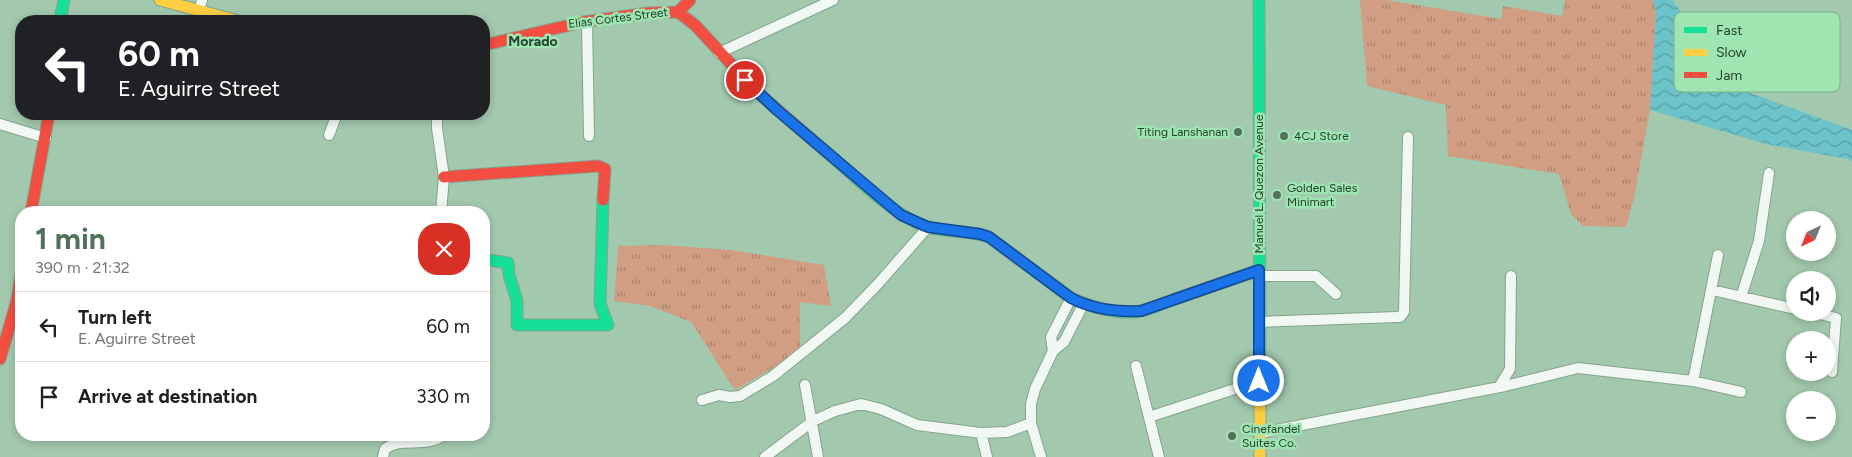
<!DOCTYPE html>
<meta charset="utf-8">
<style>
:root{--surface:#fff;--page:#f6f6f6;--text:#202124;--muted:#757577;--line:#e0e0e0;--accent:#51715a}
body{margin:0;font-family:Figtree,sans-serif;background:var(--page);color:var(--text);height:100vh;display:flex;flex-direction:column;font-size:19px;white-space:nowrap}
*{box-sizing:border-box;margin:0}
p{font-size:16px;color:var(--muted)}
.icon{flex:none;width:28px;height:28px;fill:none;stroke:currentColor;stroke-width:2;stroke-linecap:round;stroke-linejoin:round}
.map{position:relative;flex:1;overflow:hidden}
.sheet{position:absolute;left:15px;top:206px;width:475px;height:235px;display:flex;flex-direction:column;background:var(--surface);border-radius:20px;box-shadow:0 2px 8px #0003}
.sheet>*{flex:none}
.top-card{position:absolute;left:15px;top:15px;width:475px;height:105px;border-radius:20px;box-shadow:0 2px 8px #0003;background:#202124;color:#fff;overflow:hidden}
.needle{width:32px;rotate:223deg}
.buttons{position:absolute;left:1786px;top:211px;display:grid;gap:10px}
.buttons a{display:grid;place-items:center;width:50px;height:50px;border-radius:50%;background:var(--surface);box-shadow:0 2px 8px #0003;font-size:25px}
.pin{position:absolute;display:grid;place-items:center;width:42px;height:42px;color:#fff;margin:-21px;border:2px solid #fff;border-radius:50%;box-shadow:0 1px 5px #0007}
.me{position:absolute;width:55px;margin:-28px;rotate:0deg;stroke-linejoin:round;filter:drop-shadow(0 0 4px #0008)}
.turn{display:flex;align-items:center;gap:18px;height:105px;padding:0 20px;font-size:22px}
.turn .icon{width:65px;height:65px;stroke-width:2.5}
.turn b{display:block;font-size:35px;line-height:42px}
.round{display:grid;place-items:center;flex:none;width:52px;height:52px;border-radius:20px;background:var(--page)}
.headline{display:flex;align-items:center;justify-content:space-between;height:85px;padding:0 20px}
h1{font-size:30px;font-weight:700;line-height:38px;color:var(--accent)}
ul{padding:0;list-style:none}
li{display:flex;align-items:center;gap:15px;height:70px;padding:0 20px;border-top:1px solid var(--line)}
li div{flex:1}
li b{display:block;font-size:19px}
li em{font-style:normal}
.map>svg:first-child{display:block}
.grass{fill:url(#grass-tufts)}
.water{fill:url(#water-waves)}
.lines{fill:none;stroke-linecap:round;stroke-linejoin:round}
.street-casing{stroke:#84a38d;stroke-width:12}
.fast-casing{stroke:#84a38d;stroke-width:13}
.slow-casing{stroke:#84a38d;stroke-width:13}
.jam-casing{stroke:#84a38d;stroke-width:13}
.street{stroke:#f1f7f3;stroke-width:10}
.fast{stroke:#16e098;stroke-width:11}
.slow{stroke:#ffcf43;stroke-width:11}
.jam{stroke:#f24e42;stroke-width:11}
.route-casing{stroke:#114b97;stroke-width:12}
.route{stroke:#1a73e8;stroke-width:9}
.poi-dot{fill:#51715a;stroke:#9ee5b2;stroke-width:2}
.labels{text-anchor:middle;stroke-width:5;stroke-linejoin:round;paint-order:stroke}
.street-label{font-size:12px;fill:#25422e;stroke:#9ee5b2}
.poi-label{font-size:12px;fill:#25422e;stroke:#9ee5b2;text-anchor:start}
.neighbourhood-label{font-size:14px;font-weight:bold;fill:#25422e;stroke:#9ee5b2}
.key{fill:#9ee5b2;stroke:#7ab48a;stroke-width:1}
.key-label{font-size:14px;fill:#25422e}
</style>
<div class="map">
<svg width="1852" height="457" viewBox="0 0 1852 457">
<defs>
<pattern id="grass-tufts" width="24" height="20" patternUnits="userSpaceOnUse" patternTransform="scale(1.25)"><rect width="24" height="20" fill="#d19e84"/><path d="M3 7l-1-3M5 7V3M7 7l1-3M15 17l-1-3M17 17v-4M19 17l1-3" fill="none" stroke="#a9826c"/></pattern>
<pattern id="water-waves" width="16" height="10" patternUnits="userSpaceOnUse" patternTransform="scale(1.25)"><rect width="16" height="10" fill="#6bc2c8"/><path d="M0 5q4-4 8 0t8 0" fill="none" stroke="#589fa3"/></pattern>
</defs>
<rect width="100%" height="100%" fill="#a2c8ad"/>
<!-- grass -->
<path class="grass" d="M1360,0h26l115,19 2,-13 59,10 3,-16h88l3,13 -6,97 -16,88 -8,29 -43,-1 -12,-12 -12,-40 -111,-18 -2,-51 -79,-19z
M663,245l68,5 93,15 7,41 -31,-4v50l-65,38 -44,-68 -41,-16 -36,-5 4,-55z"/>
<!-- water -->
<path class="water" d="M1653,0h19l12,16 28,63 140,51v32l-4,-3 -82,-15 -116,-34 6,-97z"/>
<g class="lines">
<defs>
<path id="street" d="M199,11l3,-11
M587,21l2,115
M719,53l114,-53
M437,114v14l7,49 -3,35
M0,124l46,14
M329,135l8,-21
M31,211l10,1
M1259,276h57l20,18
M1712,290l83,19
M1741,297l18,-56 10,-68
M1811,312l25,6 -4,54
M1259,322l138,-5h3l4,-5 4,-175
M1053,351l-2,-14 20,-39
M1136,366l23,91
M1693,381l25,-126
M805,385l13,72
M1499,387l11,-18 1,-93
M702,400l17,-5 11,2 10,-1 33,-20 72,-58 32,-33 51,-58
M1149,417l110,-36
M1031,423l10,34
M981,433l6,24
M1260,433l245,-47 73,-18 115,13 48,11
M383,457l2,-8c16,-13 40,0 59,-14
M765,457l48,-36 22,-10 26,-7 20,5 36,16 64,8 26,-1 24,-9v-19l4,-15 18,-38 11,-9 19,-37"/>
<path id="fast" d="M1259,0l1,387
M60,21l4,-21
M823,149c28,23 72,69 105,78 20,6 41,3 61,10l82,61c20,9 48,17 70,13 11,-2 23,-8 34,-12
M484,259l24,4 1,12 8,26v24h91l-8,-21 3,-104"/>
<path id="slow" d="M160,0l78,21
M1260,387v70"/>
<path id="jam" d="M678,12l17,13 62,67 66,57
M484,45l99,-23 65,-9 30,-1 12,-12
M444,177l154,-11 7,3 -2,31
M31,212l18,-98
M1175,299l84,-29
M0,359l17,-59 4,-27"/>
</defs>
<!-- street casing -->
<use href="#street" class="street-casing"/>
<!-- fast casing -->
<use href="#fast" class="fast-casing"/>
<!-- slow casing -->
<use href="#slow" class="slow-casing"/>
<!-- jam casing -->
<use href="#jam" class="jam-casing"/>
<!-- street -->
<use href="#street" class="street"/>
<!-- fast -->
<use href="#fast" class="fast"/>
<!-- slow -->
<use href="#slow" class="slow"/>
<!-- jam -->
<use href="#jam" class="jam"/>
</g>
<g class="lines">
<defs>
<path id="route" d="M745,80l32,30 124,105 27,12 52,7 9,3 82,61c21,11 47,14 70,13l118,-41v111"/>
</defs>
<!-- route casing -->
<use href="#route" class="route-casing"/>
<!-- route -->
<use href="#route" class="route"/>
</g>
<!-- markers -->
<g class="poi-dot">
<circle cx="1238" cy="132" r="5"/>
<circle cx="1284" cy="136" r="5"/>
<circle cx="1277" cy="195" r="5"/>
<circle cx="1232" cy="436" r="5"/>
</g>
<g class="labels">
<!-- street labels -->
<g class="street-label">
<text transform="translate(618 18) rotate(-7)" y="4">Elias Cortes Street</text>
<text transform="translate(1259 184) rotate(-90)" y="4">Manuel L. Quezon Avenue</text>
</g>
<!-- poi labels -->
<g class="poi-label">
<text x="1228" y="136" text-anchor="end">Titing Lanshanan</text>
<text x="1294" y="140">4CJ Store</text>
<text x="1287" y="192">Golden Sales<tspan x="1287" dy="14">Minimart</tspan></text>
<text x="1242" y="433">Cinefandel<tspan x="1242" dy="14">Suites Co.</tspan></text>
</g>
<!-- neighbourhood labels -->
<g class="neighbourhood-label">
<text x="533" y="46">Morado</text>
</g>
</g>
<!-- legend -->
<rect x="1674" y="12" width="166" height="80" rx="8" class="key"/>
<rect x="1684" y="27" width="23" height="6" fill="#16e098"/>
<rect x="1684" y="49" width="23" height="7" fill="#ffcf43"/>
<rect x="1684" y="72" width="23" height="6" fill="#f24e42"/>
<g class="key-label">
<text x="1716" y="35">Fast</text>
<text x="1716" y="57">Slow</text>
<text x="1716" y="80">Jam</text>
</g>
</svg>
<div class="buttons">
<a><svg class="needle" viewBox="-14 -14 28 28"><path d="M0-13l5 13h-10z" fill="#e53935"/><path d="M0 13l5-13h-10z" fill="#757577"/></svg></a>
<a><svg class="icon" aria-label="sound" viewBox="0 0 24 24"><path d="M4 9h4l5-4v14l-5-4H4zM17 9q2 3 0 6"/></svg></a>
<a>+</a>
<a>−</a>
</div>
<div class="pin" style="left:745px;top:80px;background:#d93025"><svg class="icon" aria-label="arrive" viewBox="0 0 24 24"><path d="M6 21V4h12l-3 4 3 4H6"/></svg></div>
<svg class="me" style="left:1259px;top:381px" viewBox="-20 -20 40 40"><circle r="17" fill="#1a73e8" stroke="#fff" stroke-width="3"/><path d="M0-11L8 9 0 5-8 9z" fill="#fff"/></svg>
<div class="top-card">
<div class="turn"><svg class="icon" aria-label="left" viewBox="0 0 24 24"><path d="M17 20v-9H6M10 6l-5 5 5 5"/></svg><div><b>60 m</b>E. Aguirre Street</div></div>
</div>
<section class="sheet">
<div class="headline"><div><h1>1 min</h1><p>390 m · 21:32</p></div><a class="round" style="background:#d93025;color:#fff"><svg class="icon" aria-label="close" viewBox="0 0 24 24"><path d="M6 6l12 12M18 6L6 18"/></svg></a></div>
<ul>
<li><svg class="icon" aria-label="left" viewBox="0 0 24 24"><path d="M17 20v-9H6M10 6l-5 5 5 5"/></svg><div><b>Turn left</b><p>E. Aguirre Street</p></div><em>60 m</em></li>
<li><svg class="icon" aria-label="arrive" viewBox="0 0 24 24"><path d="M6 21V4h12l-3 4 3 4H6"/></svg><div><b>Arrive at destination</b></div><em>330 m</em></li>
</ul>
</section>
</div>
